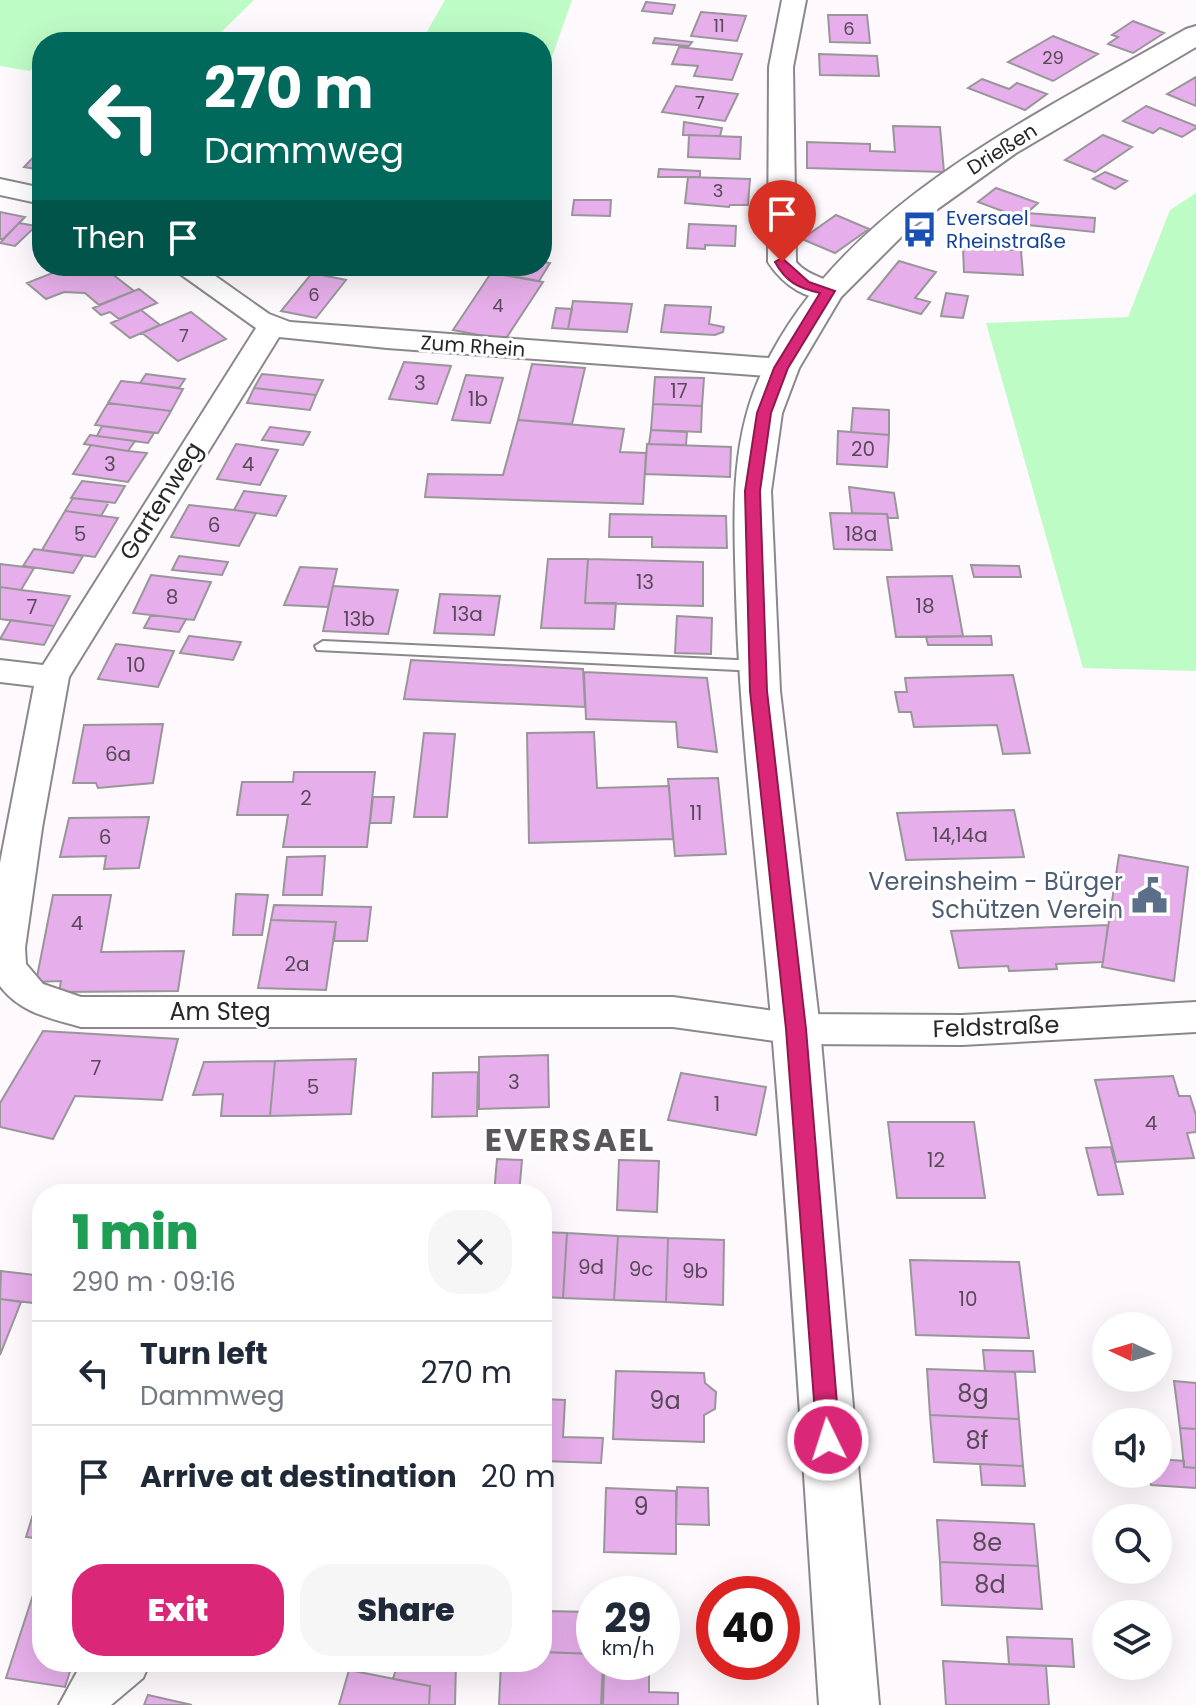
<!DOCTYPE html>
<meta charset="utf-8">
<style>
:root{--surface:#fff;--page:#f6f6f7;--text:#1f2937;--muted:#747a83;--line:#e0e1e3;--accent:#db2777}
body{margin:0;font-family:Poppins,sans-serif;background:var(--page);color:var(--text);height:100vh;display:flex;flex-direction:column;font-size:30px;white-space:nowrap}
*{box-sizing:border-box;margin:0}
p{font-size:26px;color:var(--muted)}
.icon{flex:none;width:44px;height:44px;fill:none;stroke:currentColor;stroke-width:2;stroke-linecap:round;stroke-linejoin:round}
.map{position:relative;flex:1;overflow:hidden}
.details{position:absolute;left:32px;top:1184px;width:520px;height:488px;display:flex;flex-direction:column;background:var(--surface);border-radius:32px;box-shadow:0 8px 32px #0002}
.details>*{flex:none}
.guide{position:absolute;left:32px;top:32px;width:520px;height:244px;border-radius:32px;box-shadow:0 8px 32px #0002;background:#00695c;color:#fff;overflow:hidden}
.needle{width:52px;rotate:274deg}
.fabs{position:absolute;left:1092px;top:1312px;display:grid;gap:16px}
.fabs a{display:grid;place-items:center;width:80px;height:80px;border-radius:50%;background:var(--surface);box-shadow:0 8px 32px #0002;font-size:40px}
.speed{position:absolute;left:576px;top:1576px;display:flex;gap:16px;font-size:40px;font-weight:700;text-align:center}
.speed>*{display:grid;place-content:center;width:104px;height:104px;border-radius:50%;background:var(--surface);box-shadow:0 8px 32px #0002;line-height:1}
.speed small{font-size:20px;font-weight:400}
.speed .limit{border:12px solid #d22;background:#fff;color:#111}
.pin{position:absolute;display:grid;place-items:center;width:68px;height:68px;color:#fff;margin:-82px -34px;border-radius:50% 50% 50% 0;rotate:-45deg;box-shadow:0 0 8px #0007}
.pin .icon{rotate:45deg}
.me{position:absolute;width:88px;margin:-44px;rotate:356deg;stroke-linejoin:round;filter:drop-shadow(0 0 6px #0008)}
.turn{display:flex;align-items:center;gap:28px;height:168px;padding:0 40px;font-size:36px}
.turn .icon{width:104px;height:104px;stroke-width:2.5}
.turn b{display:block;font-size:56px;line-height:68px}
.then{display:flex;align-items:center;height:76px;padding:0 40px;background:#0003;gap:16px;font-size:30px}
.round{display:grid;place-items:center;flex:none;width:84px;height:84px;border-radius:32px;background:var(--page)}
.headline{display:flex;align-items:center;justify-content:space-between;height:136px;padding:0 40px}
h1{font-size:48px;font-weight:800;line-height:60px;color:#1e9e55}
.cta{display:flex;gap:16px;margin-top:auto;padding:16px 40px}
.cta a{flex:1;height:92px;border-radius:32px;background:var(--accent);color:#fff;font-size:32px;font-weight:800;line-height:92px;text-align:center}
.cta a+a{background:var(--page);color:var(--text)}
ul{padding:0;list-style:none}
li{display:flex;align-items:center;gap:24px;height:104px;padding:0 40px;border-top:2px solid var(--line)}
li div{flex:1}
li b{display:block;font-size:30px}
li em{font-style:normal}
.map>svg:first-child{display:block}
.green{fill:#befcc6}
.building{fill:#e6aeea;stroke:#999699;stroke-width:2}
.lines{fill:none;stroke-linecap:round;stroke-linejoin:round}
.lane-casing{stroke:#8b888b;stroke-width:4}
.street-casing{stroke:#8b888b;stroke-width:4}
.secondary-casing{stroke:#8b888b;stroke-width:4}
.lane{fill:#fff;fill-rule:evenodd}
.street{fill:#fff;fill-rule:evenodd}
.secondary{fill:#fff;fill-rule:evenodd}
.route{fill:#db2777;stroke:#8e194d;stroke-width:2}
.labels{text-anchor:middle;stroke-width:6;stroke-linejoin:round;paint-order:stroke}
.far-number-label{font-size:18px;fill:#584958}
.far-street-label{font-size:20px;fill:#282728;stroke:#fff}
.far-transit-label{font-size:20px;fill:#164399;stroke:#fff;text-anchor:start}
.number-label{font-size:20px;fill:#584958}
.street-label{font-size:24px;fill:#282728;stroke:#fff}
.service-label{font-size:24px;fill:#4e5e75;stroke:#fff;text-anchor:end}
.near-number-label{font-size:24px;fill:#584958}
.district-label{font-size:32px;font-weight:bold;letter-spacing:2px;fill:#5a575a;stroke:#fff}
</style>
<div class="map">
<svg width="1196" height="1705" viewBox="0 0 1196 1705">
<rect width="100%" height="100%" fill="#fdf9fd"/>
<!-- green -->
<path class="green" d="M0,0h254l-43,42h-82l-60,-8 -8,8h-19v18l-12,11 -30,-5z
M445,0h127l-30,85v-43h-121z
M1196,193v478l-113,-3 -97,-345 142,-6 42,-107z"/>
<!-- building -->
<path class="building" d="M646,2l29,3 -3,9 -30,-3z
M701,12l45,4 -9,25 -46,-5z
M828,15h39l3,28 -40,-1z
M1133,21l31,12 -31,20 -25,-9 10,-7 -6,-2z
M1053,36l45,18 -45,27 -45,-19z
M655,38l37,4 -3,4 -36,-3z
M679,47l63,7 -10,26 -38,-4 4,-10 -26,-2z
M819,54l58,2 2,20 -59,-1z
M1196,77v29l-29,-12z
M982,79l27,10 8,-6 30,11 -22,16 -57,-22z
M676,86l62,8 -13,27 -63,-9z
M1146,106l50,20v2l-14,9 -22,-9 -7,5 -30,-12z
M684,122l38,6 -2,8 -37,-1z
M893,126l47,1 4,45 -137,-4v-26l63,2v7l25,1z
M689,135l52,2 -1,22 -52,-2z
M1103,135l29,12 -37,25 -30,-12z
M42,148v22l-18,-3z
M659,169l41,2v6h-42z
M1105,172l22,9 -12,8 -22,-10z
M688,177l62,2 -2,26h-18l-1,2 -44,-4z
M996,188l42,15 -17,15 -43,-16z
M574,200h37l-1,16 -38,-1z
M0,212l25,5 -22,22h-3z
M1026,213l69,5 -1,14 -66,-7v-5l-7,-2z
M836,215l33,14 -34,24 -33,-14z
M19,223l17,3 -21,20 -15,-3z
M689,224l47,2 -1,20 -30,-1v4l-18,-1z
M963,248l58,2 2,25 -59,-3z
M899,261l37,11 -21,26 15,4 -9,12 -53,-15z
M542,262l8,1 -11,18 -43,-8 4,-7h42z
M70,266h41l6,4 -6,3 23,18 -35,14 -14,-12 -21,-1 -18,7 -19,-16z
M371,266h47l-2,5z
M312,273l34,7 -30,38 -35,-7z
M491,273l52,9 -38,58 -52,-10z
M139,289l18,14 -38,16 -9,-7 -9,3 -8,-7z
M946,293l22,3 -5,22 -22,-2z
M573,301l59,3 -5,28 -59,-3z
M665,305l46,2 -2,17 15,3 -1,5 -8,3 -54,-3z
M556,308l16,1 -4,20 -16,-1z
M141,310l19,15 -30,13 -19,-15z
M191,312l35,27 -48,22 -36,-28z
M404,362l47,4 -14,38 -48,-5z
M532,364l53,4 -13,56 -54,-4z
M146,374l39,5 -6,9 -39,-5z
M262,374l61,6 -7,15 -62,-7z
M466,375l37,3 -13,45 -38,-3z
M655,377l49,1 -2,28 -49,-2z
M121,381l19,2 43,6 -12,22 -63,-8z
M254,388l62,7 -6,15 -63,-7z
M108,403l63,8 -13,22 -63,-8z
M653,404l49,2 -1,26 -50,-2z
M853,408l36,2v25l-38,-3z
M518,420l106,9 -4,23 26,1 -3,51 -218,-7 3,-23 75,1z
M102,426l52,7 -6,10 -51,-7z
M270,427l40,5 -7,13 -41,-5z
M651,430l36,2 -1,13 -37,-1z
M838,431l51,4 -2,32 -50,-3z
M90,435l7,1 38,5 -7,10 -44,-7z
M236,444l42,6 -18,35 -43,-6z
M647,444l84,3 -1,30 -85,-3z
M91,445l37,6 19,2 -19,29 -55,-8z
M82,481l43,5 -10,17 -44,-5z
M849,487l45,6 4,25h-10l-1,-4 -35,-1z
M244,491l42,5 -10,20 -42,-6z
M73,498l36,4 -8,14 -36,-5z
M189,505l45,5 22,3 -17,33 -68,-9z
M65,511l53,7 -23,39 -53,-7z
M830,513l57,1 5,36 -58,-1z
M610,514l116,2 1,32 -75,-1v-10h-43z
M34,549l49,7 -10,17 -50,-7z
M179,556l49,6 -6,13 -50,-5z
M548,559h40l-3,44h31l-2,26 -73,-1z
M588,559l115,3v44l-118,-3z
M0,564l34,4 -13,22 -21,-3z
M971,565l48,1 2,11h-47z
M300,567l37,2 -9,38 -44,-2z
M151,575l60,7 -17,38 -61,-7z
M952,576l11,60 -67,1 -9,-60z
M333,586l65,4 -10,44 -65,-3z
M0,587l21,3 49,6 -16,30 -54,-7z
M440,594l60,2 -6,39 -60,-2z
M151,615l35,4 -7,13 -35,-4z
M677,616l35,2 -1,36 -36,-1z
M11,620l43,6 -10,19 -44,-6z
M189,636l52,6 -8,18 -53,-7z
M991,636l1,9h-64l-2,-8z
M116,644l58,7 -16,36 -60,-8z
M411,660l172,9 2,38 -181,-8z
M584,672l123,6 10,74 -39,-5 -2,-25 -90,-3z
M1013,675l17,78 -27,1 -6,-29 -83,2 -3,-15h-12l-4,-20h12l-2,-14z
M163,724l-10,59 -55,5 -2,-5h-23l11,-58z
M594,732l3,56 72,-2 4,53 -144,4 -2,-110z
M424,733l31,1 -8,83h-33z
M294,772h81l-8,75h-84l5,-32h-51l5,-33h51z
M718,778l8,76 -51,2 -7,-77z
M373,797h21l-3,26h-21z
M1014,810l10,47 -118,3 -9,-47z
M149,817l-10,51 -35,1 2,-13 -46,1 9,-39z
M1119,855l69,12 -14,114 -72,-14z
M325,856l-3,39h-39l4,-38z
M236,894l32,1 -6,40h-29z
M53,895h58l-10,57 83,-1 -6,40 -119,1 2,-11 -25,1z
M274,905l97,2 -4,34h-33l2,-19 -65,-2z
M271,920l65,2 -10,68 -68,-2z
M1108,925l-5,37 -47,2 1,5 -48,2 -1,-5 -49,2 -8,-37z
M43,1031l135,8 -16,61 -87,-4 -22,43 -53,-12v-24z
M548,1055l1,52 -70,2v-52z
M356,1059l-5,55 -81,2 5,-55z
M275,1061l-5,55h-49l2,-22 -30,1 11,-33z
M478,1072l-1,44 -45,1 1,-44z
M681,1073l85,14 -10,48 -88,-15z
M1173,1076l6,20h11l6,19v17l-9,1 7,25 -78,4 -21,-82z
M888,1122h86l11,76h-88z
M1111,1147l12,47 -25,1 -12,-47z
M497,1159l25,1 -3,34h-25z
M619,1160l40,1 -2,51 -40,-2z
M542,1232l25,1 -4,65 -21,-1z
M567,1233l51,3 -4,64 -51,-2z
M618,1236l50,2 -2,64 -52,-2z
M668,1238l56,2 -1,65 -57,-3z
M910,1260l109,2 10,76 -113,-3z
M1,1271l41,5v28l-42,-5z
M0,1299l21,3 -21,53z
M983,1350l50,1 2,21 -50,-1z
M927,1369l88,3 4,47 -89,-4z
M616,1371l88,2 1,10 11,9 -1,17 -11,6v27l-91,-3z
M1174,1381l22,2v46l-16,-1z
M542,1399l23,1 -2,37 40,1 -2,25 -59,-2z
M930,1415l89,4 4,47 -89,-4z
M1180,1428l16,1v39l-12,-1z
M1158,1459l26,2v6l12,1v20l-45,-3 -2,-11h9z
M980,1464l43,2 2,20 -43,-1z
M677,1487l31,1 1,37 -33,-1z
M606,1488l70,3v63l-72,-2z
M35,1508l7,1v30l-16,-2z
M937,1520l97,4 4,42 -98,-4z
M940,1562l98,4 4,43 -100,-4z
M33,1595l9,1v66h31l-8,25 -59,-9z
M542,1611l52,1v42l-52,-2z
M1007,1637l65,2 2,28 -65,-3z
M542,1652l52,2v8h9l-2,43h-102l2,-43h41z
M943,1661l103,5 3,39h-103z
M398,1662h58l-1,43h-26l1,-19 -37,-7z
M349,1670l81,16 -1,19h-90z
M604,1674h45v18l29,1v12h-75z
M148,1695l44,10h-48z"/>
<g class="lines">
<defs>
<path id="lane" d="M323,641l435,20 8,5 -8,5 -441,-21 -2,-4z"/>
<path id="street" d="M782,0h24l-13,67 3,195c13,16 37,16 46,29l-4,6c-29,7 -55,-12 -70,-35l1,-195z
M0,179l42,9v16l-42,-9z
M169,266h32l68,48 21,8 491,37 10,3 4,6 -4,6 -10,3 -394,-29 -108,-11 -210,340 -27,151 -17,120 1,16 17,20 38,13h592l123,17 166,1 234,-13v30l-234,13 -166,-1 -123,-17h-592c-31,-9 -61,-14 -81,-41v-123l34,-177 -34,-4v-22l43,5 213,-337z
M88,1662h62l-7,16 -32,27h-52l19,-35z"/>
<path id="secondary" d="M1196,26v21l-180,106 -108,77 -67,67 -42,71 -17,45 -11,78 9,200 40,338 59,676h-60c-15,-225 -28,-450 -47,-675 -12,-145 -32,-290 -36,-436 -2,-76 -7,-154 27,-224 78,-165 272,-254 423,-341z"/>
</defs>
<!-- lane casing -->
<use href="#lane" class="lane-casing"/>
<!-- street casing -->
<use href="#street" class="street-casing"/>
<!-- secondary casing -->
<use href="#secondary" class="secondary-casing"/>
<!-- lane -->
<use href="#lane" class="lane"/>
<!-- street -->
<use href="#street" class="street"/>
<!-- secondary -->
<use href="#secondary" class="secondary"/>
</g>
<!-- route -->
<path class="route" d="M782,258l27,24 26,9 -47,77 -17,45 -11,78 7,200 39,338 34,411 -4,7 -8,3 -8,-3 -3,-7 -31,-411 -36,-338 -5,-200 12,-78 17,-45 46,-75c-22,-5 -34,-11 -45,-31z"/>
<!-- icons -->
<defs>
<symbol id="bus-bare" viewBox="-9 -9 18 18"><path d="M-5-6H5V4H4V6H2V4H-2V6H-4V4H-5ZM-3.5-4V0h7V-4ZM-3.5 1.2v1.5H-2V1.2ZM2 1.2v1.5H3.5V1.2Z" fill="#1a4fb4" stroke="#fff" stroke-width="2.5" paint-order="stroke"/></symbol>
<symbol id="civic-bare" viewBox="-9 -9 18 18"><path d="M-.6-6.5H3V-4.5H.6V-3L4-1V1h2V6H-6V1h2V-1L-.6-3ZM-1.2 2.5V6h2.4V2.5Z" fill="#5c6f8a" stroke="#fff" stroke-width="2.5" paint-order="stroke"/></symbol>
</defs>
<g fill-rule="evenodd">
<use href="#bus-bare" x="894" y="204" width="51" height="51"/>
<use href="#civic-bare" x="1124" y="870" width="51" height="51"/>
</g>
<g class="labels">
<!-- far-number labels -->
<g class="far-number-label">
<text x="719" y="32">11</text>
<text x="849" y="35">6</text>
<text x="1053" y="64">29</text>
<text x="700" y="109">7</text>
<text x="718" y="197">3</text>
<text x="314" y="301">6</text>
<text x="498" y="312">4</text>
<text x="184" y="342">7</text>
</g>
<!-- far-street labels -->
<g class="far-street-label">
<text transform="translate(1002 149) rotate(-32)" y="7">Drießen</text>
<text transform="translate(473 346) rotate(4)" y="7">Zum Rhein</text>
</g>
<!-- far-transit labels -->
<g class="far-transit-label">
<text x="946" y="225">Eversael<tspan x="946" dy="23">Rheinstraße</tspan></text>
</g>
<!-- number labels -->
<g class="number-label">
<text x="420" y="390">3</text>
<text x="679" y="398">17</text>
<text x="478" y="406">1b</text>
<text x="863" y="456">20</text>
<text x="110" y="471">3</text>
<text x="248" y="471">4</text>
<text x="214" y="532">6</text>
<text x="80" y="541">5</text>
<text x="861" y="541">18a</text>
<text x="645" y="589">13</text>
<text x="172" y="604">8</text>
<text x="925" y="613">18</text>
<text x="32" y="614">7</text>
<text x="467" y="621">13a</text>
<text x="359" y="626">13b</text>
<text x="136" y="672">10</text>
<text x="118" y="761">6a</text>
<text x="306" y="805">2</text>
<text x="696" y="820">11</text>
<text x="960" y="842">14,14a</text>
<text x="105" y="844">6</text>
<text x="77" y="930">4</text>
<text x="297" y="971">2a</text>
<text x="96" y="1075">7</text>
<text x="514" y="1089">3</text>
<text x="313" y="1094">5</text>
<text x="717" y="1111">1</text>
<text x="1151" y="1130">4</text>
<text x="936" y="1167">12</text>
<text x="591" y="1274">9d</text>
<text x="641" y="1276">9c</text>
<text x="695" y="1278">9b</text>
<text x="968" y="1306">10</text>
</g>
<!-- street labels -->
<g class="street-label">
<text transform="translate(161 501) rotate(-58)" y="8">Gartenweg</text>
<text x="220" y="1020">Am Steg</text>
<text transform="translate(996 1027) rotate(-2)" y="8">Feldstraße</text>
</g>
<!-- service labels -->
<g class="service-label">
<text x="1123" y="890">Vereinsheim - Bürger<tspan x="1123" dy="28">Schützen Verein</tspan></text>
</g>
<!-- near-number labels -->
<g class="near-number-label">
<text x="973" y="1402">8g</text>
<text x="665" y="1409">9a</text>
<text x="977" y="1449">8f</text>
<text x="641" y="1515">9</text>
<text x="987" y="1551">8e</text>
<text x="990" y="1593">8d</text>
</g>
<!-- district labels -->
<g class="district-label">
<text x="570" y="1151">EVERSAEL</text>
</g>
</g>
</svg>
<div class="fabs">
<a><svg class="needle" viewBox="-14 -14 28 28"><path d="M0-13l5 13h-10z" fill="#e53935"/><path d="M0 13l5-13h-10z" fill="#747a83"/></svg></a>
<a><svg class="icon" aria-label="sound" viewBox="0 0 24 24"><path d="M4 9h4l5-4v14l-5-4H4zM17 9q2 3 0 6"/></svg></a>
<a><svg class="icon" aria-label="search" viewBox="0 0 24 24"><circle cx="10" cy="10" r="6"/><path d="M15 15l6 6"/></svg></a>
<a><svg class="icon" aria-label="layers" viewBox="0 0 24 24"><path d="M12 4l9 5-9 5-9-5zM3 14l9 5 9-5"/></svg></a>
</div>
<div class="speed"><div>29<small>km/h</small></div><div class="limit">40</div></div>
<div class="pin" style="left:782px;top:262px;background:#d93025"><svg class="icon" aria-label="arrive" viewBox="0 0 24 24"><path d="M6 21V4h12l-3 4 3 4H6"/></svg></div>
<svg class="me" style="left:828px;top:1440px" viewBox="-20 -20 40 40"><circle r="17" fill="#db2777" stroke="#fff" stroke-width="3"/><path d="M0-11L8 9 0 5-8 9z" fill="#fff"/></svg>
<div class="guide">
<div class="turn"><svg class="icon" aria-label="left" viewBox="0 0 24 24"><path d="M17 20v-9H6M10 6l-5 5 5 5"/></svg><div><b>270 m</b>Dammweg</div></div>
<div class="then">Then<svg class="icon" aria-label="arrive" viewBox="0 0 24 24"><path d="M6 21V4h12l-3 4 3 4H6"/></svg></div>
</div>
<section class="details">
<div class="headline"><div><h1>1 min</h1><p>290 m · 09:16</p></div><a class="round"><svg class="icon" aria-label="close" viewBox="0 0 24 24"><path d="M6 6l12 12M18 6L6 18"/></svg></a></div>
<ul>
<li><svg class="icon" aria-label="left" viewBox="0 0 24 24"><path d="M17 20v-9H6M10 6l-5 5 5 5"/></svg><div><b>Turn left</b><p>Dammweg</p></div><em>270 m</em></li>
<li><svg class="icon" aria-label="arrive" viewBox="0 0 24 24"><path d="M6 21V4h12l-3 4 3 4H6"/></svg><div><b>Arrive at destination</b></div><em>20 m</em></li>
</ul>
<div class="cta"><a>Exit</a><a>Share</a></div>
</section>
</div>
